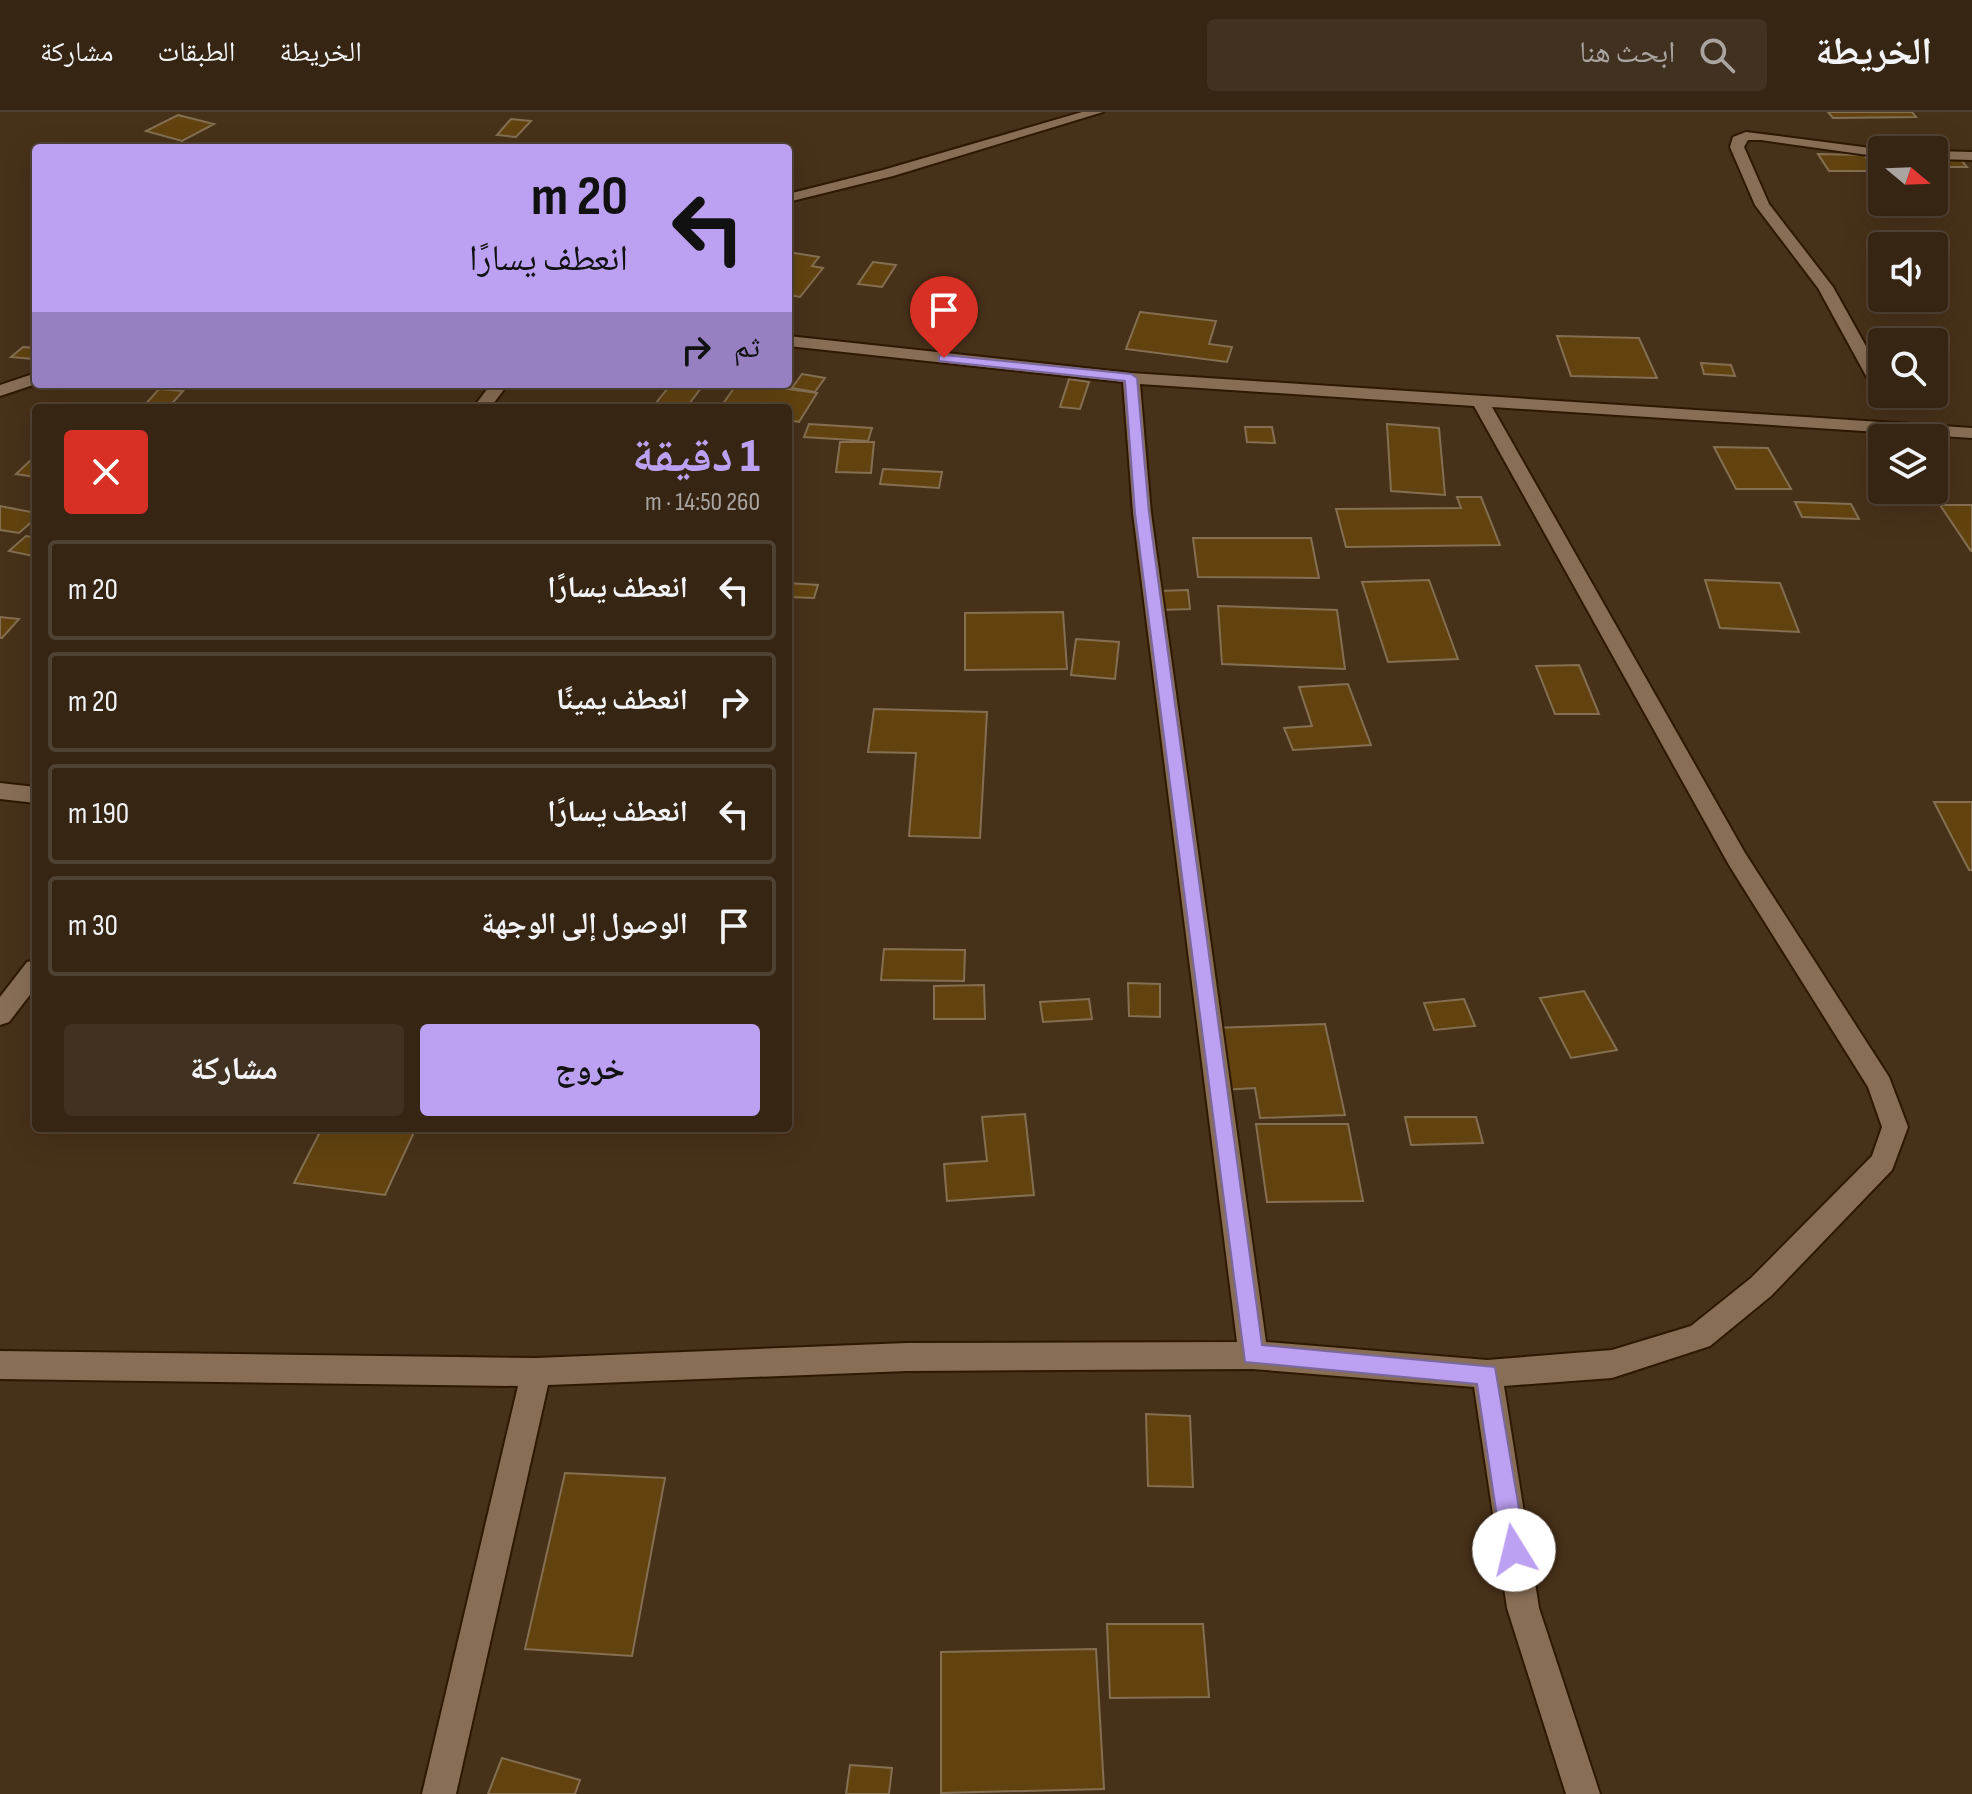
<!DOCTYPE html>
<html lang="ar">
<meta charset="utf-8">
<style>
:root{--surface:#362513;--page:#413121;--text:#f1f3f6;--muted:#aaa5a0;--line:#504233;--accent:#bca0f2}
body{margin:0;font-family:"Sofia Sans Condensed","Noto Naskh Arabic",sans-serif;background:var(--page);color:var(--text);direction:rtl;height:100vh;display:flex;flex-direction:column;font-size:30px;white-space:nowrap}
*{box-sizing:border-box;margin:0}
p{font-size:26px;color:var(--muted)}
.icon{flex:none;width:44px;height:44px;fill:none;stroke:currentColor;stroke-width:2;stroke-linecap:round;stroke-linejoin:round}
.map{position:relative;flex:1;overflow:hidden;direction:ltr}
.sheet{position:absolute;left:32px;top:292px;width:760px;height:728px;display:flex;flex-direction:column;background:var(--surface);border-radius:8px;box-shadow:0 8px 32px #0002,0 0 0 2px var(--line);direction:rtl}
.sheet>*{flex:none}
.top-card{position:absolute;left:32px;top:32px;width:760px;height:244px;border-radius:8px;box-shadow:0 8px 32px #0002,0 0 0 2px var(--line);direction:rtl;background:#bca0f2;color:#111;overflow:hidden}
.needle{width:52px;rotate:109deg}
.controls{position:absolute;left:1868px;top:24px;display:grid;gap:16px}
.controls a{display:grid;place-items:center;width:80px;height:80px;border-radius:8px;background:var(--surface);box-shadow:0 8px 32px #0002,0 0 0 2px var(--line);font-size:40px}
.pin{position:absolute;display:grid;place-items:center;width:68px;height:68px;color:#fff;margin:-82px -34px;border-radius:50% 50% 50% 0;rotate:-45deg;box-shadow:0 0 8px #0007}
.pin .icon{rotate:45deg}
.me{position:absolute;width:88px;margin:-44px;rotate:351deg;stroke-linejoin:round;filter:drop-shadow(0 0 6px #0008)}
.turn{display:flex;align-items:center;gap:28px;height:168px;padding:0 32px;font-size:36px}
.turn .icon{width:104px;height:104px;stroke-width:2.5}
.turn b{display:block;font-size:56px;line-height:68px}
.then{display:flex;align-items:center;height:76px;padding:0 32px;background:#0003;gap:16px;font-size:30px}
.round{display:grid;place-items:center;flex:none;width:84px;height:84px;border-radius:8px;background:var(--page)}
.overview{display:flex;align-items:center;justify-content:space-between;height:136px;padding:0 32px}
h1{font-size:48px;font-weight:800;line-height:60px;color:var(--accent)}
.cta{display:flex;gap:16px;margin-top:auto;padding:16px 32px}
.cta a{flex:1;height:92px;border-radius:8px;background:var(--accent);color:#111;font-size:32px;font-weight:800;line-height:92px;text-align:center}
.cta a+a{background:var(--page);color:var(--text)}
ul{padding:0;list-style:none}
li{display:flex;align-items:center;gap:24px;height:100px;margin:0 16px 12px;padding:0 16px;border:4px solid var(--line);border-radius:8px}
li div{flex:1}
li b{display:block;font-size:30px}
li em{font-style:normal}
header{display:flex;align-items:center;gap:48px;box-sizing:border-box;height:112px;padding:0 40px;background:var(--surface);border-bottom:2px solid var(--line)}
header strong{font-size:38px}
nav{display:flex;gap:44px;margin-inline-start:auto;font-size:28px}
.search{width:560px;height:72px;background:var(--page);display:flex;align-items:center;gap:20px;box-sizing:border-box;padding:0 28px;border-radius:8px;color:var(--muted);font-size:30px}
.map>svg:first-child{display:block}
.building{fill:#624310;stroke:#846f52;stroke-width:2}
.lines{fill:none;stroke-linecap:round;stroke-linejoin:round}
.street-casing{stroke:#2e1802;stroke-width:4}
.street{fill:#886e55;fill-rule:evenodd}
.route{fill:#bca0f2;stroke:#7a689d;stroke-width:2}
</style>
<header>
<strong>الخريطة</strong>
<div class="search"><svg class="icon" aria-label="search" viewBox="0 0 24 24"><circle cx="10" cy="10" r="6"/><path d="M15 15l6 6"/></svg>ابحث هنا</div>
<nav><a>الخريطة</a><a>الطبقات</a><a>مشاركة</a></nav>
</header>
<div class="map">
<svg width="1972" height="1682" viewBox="0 0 1972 1682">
<rect width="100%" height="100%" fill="#483119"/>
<!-- building -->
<path class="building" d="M1828,0h84l4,5 -83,1z
M178,3l36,9 -32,17 -36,-10z
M511,7l20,2 -15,16 -19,-2z
M1818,42l46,1 13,16h-48z
M1934,43h23l10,12h-33z
M788,140l31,5 -7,9 11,2 -23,29 -12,-2z
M873,150l23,3 -14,22 -24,-3z
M1140,200l76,9 -7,23 23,3 -5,15 -101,-13z
M1557,224l82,2 18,40 -86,-2z
M23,235l13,1v8l-3,3 -22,-2z
M1701,251l30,2 4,11 -31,-2z
M802,262l23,4 -10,14 -23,-4z
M1069,267l20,3 -9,27 -20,-2z
M671,272h33l-18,24h-34z
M737,272h47l-3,4 36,5 -18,29 -11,-2v-12l-66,-3z
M159,277l24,2 -15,17h-26z
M809,312l63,4 -4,13 -64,-4z
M1387,312l52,4 6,67 -54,-4z
M1245,315h27l3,16 -28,-1z
M840,330h34l-3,31 -35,-1z
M1714,335l54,1 23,41h-55z
M35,344l1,21 -20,-3z
M883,357l59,3 -3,16 -59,-4z
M1457,385h24l19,48 -154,2 -10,-38 125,-1z
M1795,390l56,2 8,15 -57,-2z
M1940,393h32v46h-1z
M0,394l36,7v5l-17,15 -19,-3z
M26,424l10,2v15l-3,3 -24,-5z
M1193,426h118l8,40 -121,-1z
M1429,468l29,79 -70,3 -26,-80z
M1705,468l75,3 19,49 -79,-4z
M788,471l30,2 -4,13 -26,-1z
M1188,478l2,19 -30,1 -3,-19z
M1218,494l119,4 8,59 -123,-5z
M1063,500l4,57 -102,1v-57z
M0,505l19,2 -17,19h-2z
M1076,527l43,3 -4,37 -44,-4z
M1579,553l20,49h-44l-19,-48z
M1348,572l23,61 -78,5 -9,-22 28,-2 -13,-39z
M874,597l113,3 -7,126 -71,-2 7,-83 -48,-1z
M1934,690h38v68h-3z
M884,837l81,1 -1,31 -83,-1z
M1128,871l32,1v33l-31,-1z
M984,873l1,34h-51v-33z
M1584,879l33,59 -46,8 -31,-60z
M1089,887l3,20 -49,3 -3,-20z
M1464,887l11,27 -41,4 -10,-27z
M1325,912l20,91 -85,3 -5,-30 -33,2 -10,-62z
M1025,1002l9,81 -87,6 -3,-37 43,-3 -5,-44z
M1405,1005h71l7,26 -72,2z
M1256,1012h92l15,77 -96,1z
M322,1016h94l-31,67 -91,-12z
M1146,1302l44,2 3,71 -45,-1z
M565,1361l100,5 -33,178 -107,-7z
M1107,1512h96l6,73 -99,1z
M1096,1537l8,140 -163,4v-141z
M502,1646l78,22 -5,14h-87z
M850,1653l42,3 -3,26h-43z"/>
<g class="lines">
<defs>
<path id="street" d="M1082,0h21l-210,64 -105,26v-8l95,-24z
M1746,20l140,18h-4v7l-121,-17h-13l-4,7 25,57 64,83 49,88v19h4h-10l-58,-106 -63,-83 -25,-58 3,-10z
M1934,39l38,1v8l-38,-1z
M788,224l343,37 841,55v10l-480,-31 253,446 144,224 19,50 -16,43 -121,126 -61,50 -98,32 -108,8 35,222 61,186h-34l-59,-186 -33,-221 -221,-18 -346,2 -359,14 -92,409h-34l96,-408 -518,-7v-28l536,7 371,-15 330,-1 -104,-829 -10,-131 -335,-36zM1140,272l334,22 255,459 139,222 14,40 -10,29 -121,122 -60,48 -79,24 -125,10 -221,-18 -115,-829z
M36,261v11l-36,12v-11z
M491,272h17l-18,24h-17z
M0,671l36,4v16l-36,-4z
M36,848v27l-27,35 -9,3v-28l27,-35z"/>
</defs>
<!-- street casing -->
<use href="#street" class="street-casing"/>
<!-- street -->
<use href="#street" class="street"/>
</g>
<!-- route -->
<path class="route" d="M944,243l187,19 6,4 12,135 113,832 233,22 31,183 -3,8 -9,4 -8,-4 -4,-8 -25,-166 -232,-22 -110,-849 -10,-132 -186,-20v-5z"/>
</svg>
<div class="controls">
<a><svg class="needle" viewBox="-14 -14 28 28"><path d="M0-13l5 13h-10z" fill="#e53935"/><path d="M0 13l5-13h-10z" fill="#aaa5a0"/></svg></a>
<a><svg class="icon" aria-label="sound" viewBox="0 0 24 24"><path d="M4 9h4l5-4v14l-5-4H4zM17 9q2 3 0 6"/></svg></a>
<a><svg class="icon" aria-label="search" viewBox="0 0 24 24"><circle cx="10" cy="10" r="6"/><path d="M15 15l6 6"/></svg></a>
<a><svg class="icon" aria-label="layers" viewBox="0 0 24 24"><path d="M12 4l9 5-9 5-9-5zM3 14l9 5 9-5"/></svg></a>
</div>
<div class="pin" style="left:944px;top:246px;background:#d93025"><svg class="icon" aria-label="arrive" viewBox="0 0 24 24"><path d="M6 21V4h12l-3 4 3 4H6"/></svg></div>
<svg class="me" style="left:1514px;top:1438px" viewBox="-20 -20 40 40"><circle r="19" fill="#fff"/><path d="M0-13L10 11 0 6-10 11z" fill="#bca0f2"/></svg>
<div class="top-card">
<div class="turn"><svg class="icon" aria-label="left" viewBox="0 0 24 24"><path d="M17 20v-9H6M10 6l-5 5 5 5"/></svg><div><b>20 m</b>انعطف يسارًا</div></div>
<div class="then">ثم<svg class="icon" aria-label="right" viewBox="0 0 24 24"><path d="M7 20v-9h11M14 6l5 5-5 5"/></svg></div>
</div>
<section class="sheet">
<div class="overview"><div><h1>1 دقيقة</h1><p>260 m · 14:50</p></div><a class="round" style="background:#d93025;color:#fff"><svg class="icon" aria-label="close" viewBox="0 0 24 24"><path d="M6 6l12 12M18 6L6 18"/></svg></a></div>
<ul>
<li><svg class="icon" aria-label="left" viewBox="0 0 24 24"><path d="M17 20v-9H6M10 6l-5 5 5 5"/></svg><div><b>انعطف يسارًا</b></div><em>20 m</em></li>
<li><svg class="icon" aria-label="right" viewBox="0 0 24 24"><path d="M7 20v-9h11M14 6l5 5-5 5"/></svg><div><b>انعطف يمينًا</b></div><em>20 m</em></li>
<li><svg class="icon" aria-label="left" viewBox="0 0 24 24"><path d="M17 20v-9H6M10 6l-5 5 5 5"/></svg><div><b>انعطف يسارًا</b></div><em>190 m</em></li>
<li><svg class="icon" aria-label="arrive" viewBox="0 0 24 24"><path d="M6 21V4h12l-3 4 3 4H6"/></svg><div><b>الوصول إلى الوجهة</b></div><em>30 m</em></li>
</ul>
<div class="cta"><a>خروج</a><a>مشاركة</a></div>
</section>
</div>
